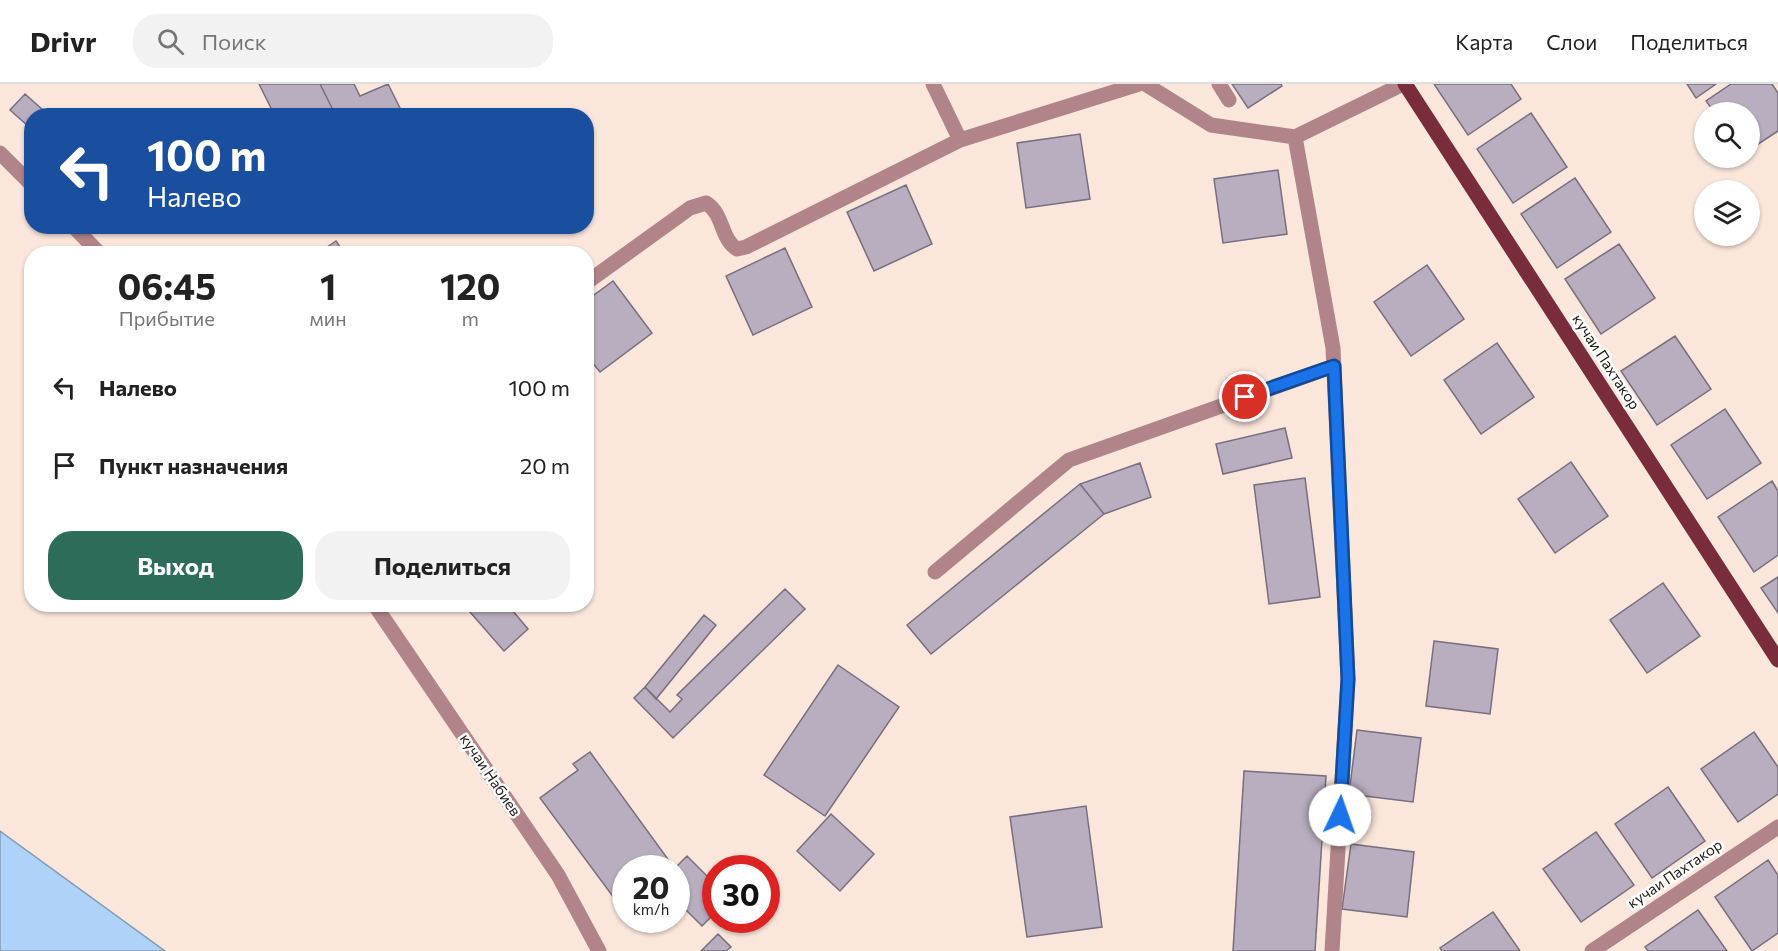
<!DOCTYPE html>
<html lang="ru">
<meta charset="utf-8">
<style>
:root{--surface:#fff;--page:#f2f2f2;--text:#222;--muted:#767676;--line:#e0e0e0;--accent:#2d6c59}
body{margin:0;font-family:Commissioner,sans-serif;background:var(--page);color:var(--text);height:100vh;display:flex;flex-direction:column;font-size:22px;white-space:nowrap}
*{box-sizing:border-box;margin:0}
p{font-size:20px;color:var(--muted)}
.icon{flex:none;width:33px;height:33px;fill:none;stroke:currentColor;stroke-width:2;stroke-linecap:round;stroke-linejoin:round}
.map{position:relative;flex:1;overflow:hidden}
.details{position:absolute;left:24px;top:162px;width:570px;height:366px;display:flex;flex-direction:column;background:var(--surface);border-radius:24px;box-shadow:0 2px 4px #0004}
.details>*{flex:none}
.top-card{position:absolute;left:24px;top:24px;width:570px;height:126px;border-radius:24px;box-shadow:0 2px 4px #0004;background:#1a4fa0;color:#fff;overflow:hidden}
.tools{position:absolute;left:1694px;top:18px;display:grid;gap:12px}
.tools a{display:grid;place-items:center;width:66px;height:66px;border-radius:50%;background:var(--surface);box-shadow:0 2px 4px #0004;font-size:30px}
.speed{position:absolute;left:612px;top:771px;display:flex;gap:12px;font-size:30px;font-weight:700;text-align:center}
.speed>*{display:grid;place-content:center;width:78px;height:78px;border-radius:50%;background:var(--surface);box-shadow:0 2px 4px #0004;line-height:1}
.speed small{font-size:15px;font-weight:400}
.speed .limit{border:9px solid #d22;background:#fff;color:#111}
.pin{position:absolute;display:grid;place-items:center;width:51px;height:51px;color:#fff;margin:-26px;border:3px solid #fff;border-radius:50%;box-shadow:0 2px 6px #0007}
.me{position:absolute;width:66px;margin:-33px;rotate:3deg;stroke-linejoin:round;filter:drop-shadow(0 0 4px #0008)}
.turn{display:flex;align-items:center;gap:21px;height:126px;padding:0 24px;font-size:27px}
.turn .icon{width:78px;height:78px;stroke-width:2.5}
.turn b{display:block;font-size:42px;line-height:51px}
.eta{display:flex;justify-content:space-evenly;align-items:center;height:102px;text-align:center}
.eta b{font-size:36px;font-weight:700;line-height:42px}
.cta{display:flex;gap:12px;margin-top:auto;padding:12px 24px}
.cta a{flex:1;height:69px;border-radius:24px;background:var(--accent);color:#fff;font-size:24px;font-weight:700;line-height:69px;text-align:center}
.cta a+a{background:var(--page);color:var(--text)}
ul{padding:0;list-style:none}
li{display:flex;align-items:center;gap:18px;height:78px;padding:0 24px}
li div{flex:1}
li b{display:block;font-size:22px}
li em{font-style:normal}
header{display:flex;align-items:center;gap:36px;box-sizing:border-box;height:84px;padding:0 30px;background:var(--surface);border-bottom:2px solid var(--line)}
header strong{font-size:28px}
nav{display:flex;gap:33px;margin-inline-start:auto;font-size:21px}
.search{width:420px;height:54px;background:var(--page);display:flex;align-items:center;gap:15px;box-sizing:border-box;padding:0 21px;border-radius:24px;color:var(--muted);font-size:22px}
.map>svg:first-child{display:block}
.water{fill:#aed2f8;stroke:#849bb4;stroke-width:1.5}
.building{fill:#b8aebf;stroke:#776e7e;stroke-width:1.5}
.lines{fill:none;stroke-linecap:round;stroke-linejoin:round}
.minor{stroke:#b18489;stroke-width:15}
.major{stroke:#792d3b;stroke-width:15}
.route-casing{stroke:#114b97;stroke-width:15}
.route{stroke:#1a73e8;stroke-width:10}
.labels{text-anchor:middle;stroke-width:5;stroke-linejoin:round;paint-order:stroke}
.street-label{font-size:15px;fill:#221b17;stroke:#fff}
</style>
<header>
<strong>Drivr</strong>
<div class="search"><svg class="icon" aria-label="search" viewBox="0 0 24 24"><circle cx="10" cy="10" r="6"/><path d="M15 15l6 6"/></svg>Поиск</div>
<nav><a>Карта</a><a>Слои</a><a>Поделиться</a></nav>
</header>
<div class="map">
<svg width="1778" height="867" viewBox="0 0 1778 867">
<rect width="100%" height="100%" fill="#fbe6dc"/>
<!-- water -->
<path class="water" d="M0,747l165,120h-165z"/>
<!-- building -->
<path class="building" d="M259,0h61l15,30 -60,2z
M320,0h34l6,12 28,-12 16,32h-68z
M1232,0h49l1,2 -34,22z
M1434,0h77l10,15 -53,36z
M1687,0h29l-20,14z
M1731,0h41l6,9v38l-29,19v-38h-35l-8,-11z
M25,10l18,16 -6,6h-5v6l-4,4 -18,-16z
M1531,29l36,54 -54,36 -36,-54z
M1080,50l10,65 -64,9 -9,-65z
M1278,86l9,64 -64,9 -9,-64z
M1575,94l36,54 -54,36 -36,-54z
M906,101l26,59 -58,27 -27,-59z
M336,157l9,13h-28z
M1619,160l36,54 -54,36 -36,-55z
M785,164l27,59 -59,28 -27,-59z
M1427,181l37,54 -53,37 -37,-54z
M613,197l39,52 -52,39 -14,-17v-54z
M1675,252l36,53 -54,36 -36,-54z
M1497,259l37,54 -53,37 -37,-54z
M1725,325l36,54 -54,36 -36,-54z
M1285,344l7,30 -69,16 -7,-30z
M1571,378l37,54 -53,37 -37,-54z
M1140,379l11,34 -47,17 -24,-30z
M1305,394l15,119 -51,7 -15,-119z
M1772,397l6,10v64l-24,17 -36,-55z
M1080,400l24,30 -173,140 -24,-29z
M1778,493v36l-17,-25z
M1663,499l37,53 -53,37 -37,-53z
M785,505l20,20 -132,129 -39,-40 11,-11 25,25 12,-13 -5,-4z
M463,520h44l21,25 -24,22z
M704,531l12,10 -60,74 -11,-12z
M1434,557l64,8 -8,65 -64,-8z
M838,581l61,42 -74,109 -61,-41z
M1357,646l64,8 -8,64 -64,-8z
M1754,648l24,35v27l-40,28 -37,-53z
M590,668l80,110 -9,6h-35v27l-9,7 -77,-104 38,-28 -5,-6z
M1244,687l82,5 -11,175h-82z
M1668,703l37,54 -53,37 -37,-54z
M1086,722l16,121 -75,10 -17,-120z
M831,730l43,40 -34,37 -43,-40z
M1596,748l38,53 -53,37 -38,-53z
M1351,760l63,8 -7,65 -65,-8z
M687,772l29,29v27l-14,14 -26,-26 -1,-32z
M1768,776l10,15v58l-26,18 -37,-54z
M1698,826l29,41h-79l-3,-4z
M1493,828l27,39h-78l-2,-3z
M718,850l13,13 -5,4h-25z"/>
<g class="lines">
<!-- minor -->
<path class="minor" d="M933,0l27,56 179,-56
M1145,0l66,41 84,12
M1219,0l10,16
M0,69l32,32
M73,142l27,28
M586,199l104,-75 16,-5c18,11 14,35 31,46l9,-2 214,-107
M935,488l134,-112 265,-94
M374,520l184,271 41,76
M1332,867l16,-272 -15,-331 -38,-211 108,-53
M1592,867l186,-124"/>
<!-- major -->
<path class="major" d="M1405,0l373,576"/>
</g>
<g class="lines">
<defs>
<path id="route" d="M1245,313l89,-31 14,313 -8,136"/>
</defs>
<!-- route casing -->
<use href="#route" class="route-casing"/>
<!-- route -->
<use href="#route" class="route"/>
</g>
<g class="labels">
<!-- street labels -->
<g class="street-label">
<text transform="translate(1606 278) rotate(57)" y="5">кучаи Пахтакор</text>
<text transform="translate(490 691) rotate(56)" y="5">кучаи Набиев</text>
<text transform="translate(1675 790) rotate(-34)" y="5">кучаи Пахтакор</text>
</g>
</g>
</svg>
<div class="tools">
<a><svg class="icon" aria-label="search" viewBox="0 0 24 24"><circle cx="10" cy="10" r="6"/><path d="M15 15l6 6"/></svg></a>
<a><svg class="icon" aria-label="layers" viewBox="0 0 24 24"><path d="M12 4l9 5-9 5-9-5zM3 14l9 5 9-5"/></svg></a>
</div>
<div class="speed"><div>20<small>km/h</small></div><div class="limit">30</div></div>
<div class="pin" style="left:1245px;top:313px;background:#d93025"><svg class="icon" aria-label="arrive" viewBox="0 0 24 24"><path d="M6 21V4h12l-3 4 3 4H6"/></svg></div>
<svg class="me" style="left:1340px;top:731px" viewBox="-20 -20 40 40"><circle r="19" fill="#fff"/><path d="M0-13L10 11 0 6-10 11z" fill="#1a73e8"/></svg>
<div class="top-card">
<div class="turn"><svg class="icon" aria-label="left" viewBox="0 0 24 24"><path d="M17 20v-9H6M10 6l-5 5 5 5"/></svg><div><b>100 m</b>Налево</div></div>
</div>
<section class="details">
<div class="eta">
<div><b>06:45</b><p>Прибытие</p></div>
<div><b>1</b><p>мин</p></div>
<div><b>120</b><p>m</p></div>
</div>
<ul>
<li><svg class="icon" aria-label="left" viewBox="0 0 24 24"><path d="M17 20v-9H6M10 6l-5 5 5 5"/></svg><div><b>Налево</b></div><em>100 m</em></li>
<li><svg class="icon" aria-label="arrive" viewBox="0 0 24 24"><path d="M6 21V4h12l-3 4 3 4H6"/></svg><div><b>Пункт назначения</b></div><em>20 m</em></li>
</ul>
<div class="cta"><a>Выход</a><a>Поделиться</a></div>
</section>
</div>
